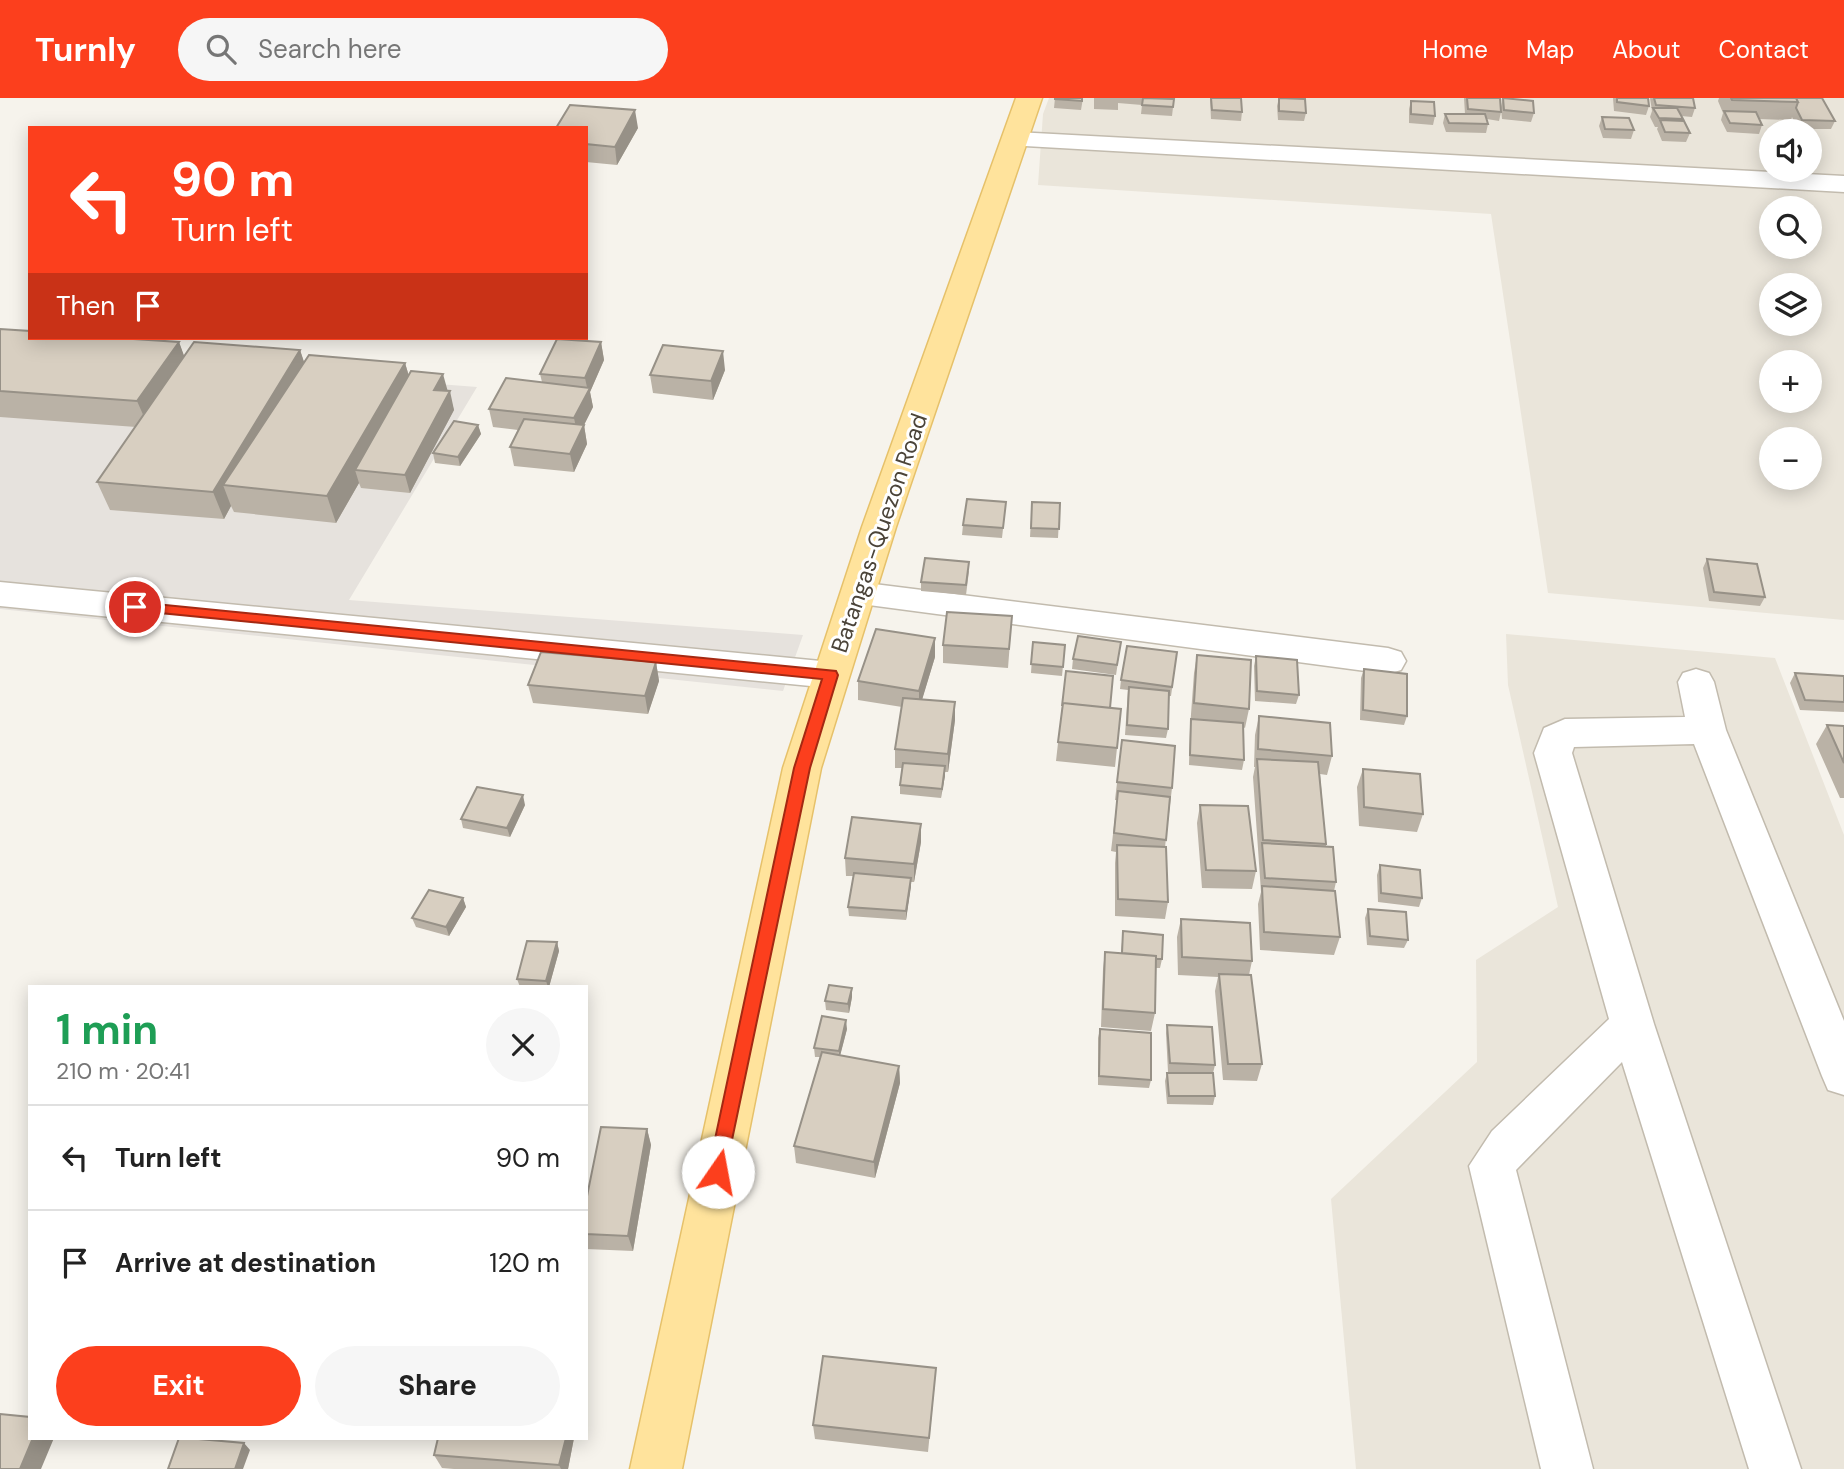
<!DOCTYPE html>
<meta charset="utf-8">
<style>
:root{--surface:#fff;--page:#f6f6f6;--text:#222;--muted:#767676;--line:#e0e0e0;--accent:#fc3f1d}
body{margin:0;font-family:"DM Sans",sans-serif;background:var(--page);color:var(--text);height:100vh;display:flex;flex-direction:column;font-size:26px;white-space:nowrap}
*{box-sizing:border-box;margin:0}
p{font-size:23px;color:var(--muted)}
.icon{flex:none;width:38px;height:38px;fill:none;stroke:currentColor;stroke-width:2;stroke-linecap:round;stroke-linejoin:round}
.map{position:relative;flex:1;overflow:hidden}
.side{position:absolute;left:28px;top:887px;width:560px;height:455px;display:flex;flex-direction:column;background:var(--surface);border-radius:0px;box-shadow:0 4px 18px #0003}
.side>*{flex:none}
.hud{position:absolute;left:28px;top:28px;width:560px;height:214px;border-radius:0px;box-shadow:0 4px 18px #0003;background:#fc3f1d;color:#fff;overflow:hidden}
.controls{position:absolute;left:1759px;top:21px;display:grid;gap:14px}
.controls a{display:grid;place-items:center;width:63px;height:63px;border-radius:50%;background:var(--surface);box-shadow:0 4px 18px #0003;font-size:35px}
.pin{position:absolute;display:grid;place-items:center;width:60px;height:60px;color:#fff;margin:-30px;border:4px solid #fff;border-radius:50%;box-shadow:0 2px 7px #0007}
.me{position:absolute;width:77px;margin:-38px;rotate:12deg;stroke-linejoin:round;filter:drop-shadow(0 0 5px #0008)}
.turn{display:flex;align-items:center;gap:24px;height:147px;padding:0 28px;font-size:32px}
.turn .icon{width:91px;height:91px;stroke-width:2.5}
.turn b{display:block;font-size:49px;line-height:60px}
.then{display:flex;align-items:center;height:66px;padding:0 28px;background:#0003;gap:14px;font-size:26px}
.round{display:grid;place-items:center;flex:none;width:74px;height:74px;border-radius:37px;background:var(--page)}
.overview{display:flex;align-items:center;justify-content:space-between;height:119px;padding:0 28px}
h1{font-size:42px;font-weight:700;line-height:52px;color:#1e9e55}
.action{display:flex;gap:14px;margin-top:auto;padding:14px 28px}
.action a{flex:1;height:80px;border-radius:42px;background:var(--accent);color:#fff;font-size:28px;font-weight:700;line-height:80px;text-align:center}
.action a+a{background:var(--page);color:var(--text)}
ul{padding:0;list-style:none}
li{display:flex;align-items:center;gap:21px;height:105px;padding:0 28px;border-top:2px solid var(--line)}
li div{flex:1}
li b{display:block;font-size:26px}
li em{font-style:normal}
header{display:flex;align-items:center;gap:42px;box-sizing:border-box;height:98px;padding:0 35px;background:var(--accent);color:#fff}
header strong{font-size:33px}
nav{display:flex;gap:38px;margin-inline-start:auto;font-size:24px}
.search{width:490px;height:63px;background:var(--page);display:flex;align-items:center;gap:18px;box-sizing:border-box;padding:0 24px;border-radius:38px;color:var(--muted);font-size:26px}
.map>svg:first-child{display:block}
.residential{fill:#eae5da;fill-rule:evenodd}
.industrial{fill:#e6e2dd}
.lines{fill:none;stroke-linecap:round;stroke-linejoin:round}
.minor-casing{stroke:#c2bbae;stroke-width:3}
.major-casing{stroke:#e6c16a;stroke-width:3}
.minor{fill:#fff;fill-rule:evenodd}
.major{fill:#ffe39c;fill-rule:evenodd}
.wall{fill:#bab2a6}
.shaded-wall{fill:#979187}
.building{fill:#d8cfc1;stroke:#979187;stroke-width:2}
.route{fill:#fc3f1d;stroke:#a42913;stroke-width:2}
.labels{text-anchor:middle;stroke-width:6;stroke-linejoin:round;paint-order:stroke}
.street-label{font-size:23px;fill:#4b4439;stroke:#fff}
</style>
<header>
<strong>Turnly</strong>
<div class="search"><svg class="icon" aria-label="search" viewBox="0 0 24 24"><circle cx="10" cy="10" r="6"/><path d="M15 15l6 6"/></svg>Search here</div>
<nav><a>Home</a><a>Map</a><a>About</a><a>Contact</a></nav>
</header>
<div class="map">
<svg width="1844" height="1371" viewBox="0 0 1844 1371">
<rect width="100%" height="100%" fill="#f6f3ec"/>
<!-- residential -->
<path class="residential" d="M1049,0h795v522l-296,-27 -57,-379 -453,-29 5,-71zM1771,33h39v39h-39zM1771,110h39v39h-39zM1771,187h39v39h-39zM1771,264h39v39h-39zM1771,341h39v39h-39z
M1506,536l269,24 69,177v634h-488l-25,-270 146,-137 -1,-102 82,-53 -50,-222z"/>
<!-- industrial -->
<path class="industrial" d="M0,252l477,37 -128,213 454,35 -20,56 -783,-82z"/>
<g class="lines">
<defs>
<path id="minor" d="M1015,34l829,44v16l-838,-47 -4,-5 4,-5z
M0,484l831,80 13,4 5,9 -5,9 -13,4 -831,-82z
M858,484l530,66 13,4 5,9 -5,9 -13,4 -542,-72 -5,-8 5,-8z
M1696,571l13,4 5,9 12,48 118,291v74l-16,-5 -6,-14 -128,-332 -120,3 -2,6 82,271 147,445h-52l-127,-407 -106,108 77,299h-52l-72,-303 23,-35 117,-112 -75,-266 10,-25 21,-9 120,-2 -7,-35 5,-9z"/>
<path id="major" d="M1016,0h26l-146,429 -75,241 -139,701h-52l153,-701 79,-241z"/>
</defs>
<!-- minor casing -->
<use href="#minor" class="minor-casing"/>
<!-- major casing -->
<use href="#major" class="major-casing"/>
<!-- minor -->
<use href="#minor" class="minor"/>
<!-- major -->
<use href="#major" class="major"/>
</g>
<!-- wall -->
<path class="wall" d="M1055,0h28l-2,12 -27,-2z
M1094,0h65l15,1 -2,17 -31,-2 1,-9 -24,-2v7l-24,-1z
M1210,0h31l1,14 -1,9 -30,-2z
M1279,0l27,15 -2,8 -26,-1 -1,-14z
M1464,0h36l1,14 -2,9 -12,-2 1,5 -2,9 -40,-1 -3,-9 2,-9h20z
M1503,0l31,15 -3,9 -29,-3 -1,-12z
M1613,0h35l1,8 -3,9 -32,-4z
M1650,0h43l2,10 -3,9 -11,-1 2,3 -1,2 8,12 -4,9 -24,-1 -5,-12 1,-2h-3l-5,-10 2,-6z
M1719,0h103l13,23 -4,8h-33l-6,-12 -1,3 -32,-1 3,6 -3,9 -32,-2 -6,-12 2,-7 -5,-12z
M1411,3l24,15 -2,9 -24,-2v-14z
M1602,19l32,13 -3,9 -28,-1 -4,-12z
M586,30h52l-21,37 -31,-3z
M0,231l179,13 5,15 116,-7 4,12 101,1 4,13 39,15 6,19 -44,83 -49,-5 -2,-5 -23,40 -102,-11 -3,-6 -7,13 -114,-9 -13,-28 39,-55 -136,-10z
M601,244l3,18 -14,32 3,15 -9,18 3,19 -13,28 -60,-6 -4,-19 8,-17 -25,-3 -4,-18 53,-27 -2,-8z
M725,272l-12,30 -60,-7 -3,-18z
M478,327l3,9 -21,32 -25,-3 -2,-10z
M1006,404l-4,36 -40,-3 1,-10z
M1032,404l28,1 -2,35 -28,-1z
M1707,461l58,38 -5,9 -51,-5 -6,-33z
M969,473l-3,24 -45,-4v-9z
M1012,518l-4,52 -65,-5v-18z
M1033,544l32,3 -3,31 -31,-3z
M1121,544l-5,33 -44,-6 1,-10z
M1177,554l-6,44h-2l-1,33 -2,9 -41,-3 3,-45 -8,-1 1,-9z
M1197,557l52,54 -4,19 -2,-1 1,33 -2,10 -53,-5 1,-37 4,-55z
M1256,558l43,39 -3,9 -41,-3 -1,-35z
M935,559l-13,42 33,3v18l-7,52h-3l-4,26 -41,-4v-9l2,-17h-7v-19l7,-42 -44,-7v-19z
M656,564l3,19 -11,33 -115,-11 -5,-18z
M1364,571l43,47 -3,9 -44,-5 1,-42z
M1066,573l44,37 7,40 -2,19 -59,-6z
M1795,575l49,3v36l-44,-2 -10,-27z
M1259,618l73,40 -5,19 -7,-1 6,70v2l10,36 -2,9 6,46 -6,18 -74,-5 -2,-46 3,-12 -8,-115 2,-10h-1l1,-32z
M1827,627l17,1v72h-4l-24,-54z
M1122,642l50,48 -7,59 3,55 -3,17 -50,-3v-53l1,-11 -5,-1 6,-51h-2z
M1363,671l60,45 -6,18 -58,-6 -2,-39z
M525,707l-15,32 -47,-9 -2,-9z
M1200,707l56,66 -4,18 -50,-1 -5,-65z
M921,726v18l-7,40h-3l-5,38 -57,-4 -1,-9 5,-31h-7l-1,-18z
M1380,767l42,33 -3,9 -41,-5 -1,-27z
M463,800l3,9 -17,29 -33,-9 -4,-9z
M1368,811l40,31 -4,8 -37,-3 -2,-27z
M1181,821l71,42 -3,14 13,89 -5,17 -34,-1 -8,-89 3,-14 -40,-2 -1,-38z
M1123,833l39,28 -2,9h-4l-1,45 -4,18 -50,-4 2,-58 2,-17 16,1z
M557,844l2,9 -10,36h-29l-3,-8z
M852,899l-3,16 -23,-3 -1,-9z
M1167,927l48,40 -2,8 2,23 -2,9 -46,-1 -2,-23 2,-8h40l-39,-1 -2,-39z
M847,931l-7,26 59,11 1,17 -25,95 -79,-15 -2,-17 26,-89h-5l-1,-9z
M1100,931l51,51 -2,8 -51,-3v-47z
M647,1031l4,16 -18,106 -47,-2v-48z
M935,1284l-7,70 -113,-13 -2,-14z
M574,1340l-6,31h-114l-12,-1 -8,-13z"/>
<!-- shaded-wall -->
<path class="shaded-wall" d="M635,12l3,18 -21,37 -2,-18z
M179,244l10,27 -40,59 -12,-27z
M601,244l3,18 -14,32 3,15 -9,18 3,19 -13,28 -4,-18 8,-17 -4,-19 14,-26 -3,-14z
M300,252l9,27 -86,108 8,21 -7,13 -11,-27z
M723,253l2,19 -12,30 -2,-19z
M405,265l8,27 -58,80 4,13 -23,40 -9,-27z
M443,276l5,18 -14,-2z
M450,293l4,19 -44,83 -5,-18z
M478,327l3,9 -21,32 -2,-9z
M935,540v19l-16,53v-19z
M656,564l3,19 -11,33 -3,-18z
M955,604v18l-7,52v-18z
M945,668v10l-4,22 1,-9z
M523,697l2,10 -15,32 -3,-9z
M921,726v18l-7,40v-18z
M911,780v9l-5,33v-9z
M463,800l3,9 -17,29 -3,-9z
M557,844l2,9 -10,36h-1l-2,-6z
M852,890v9l-3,16 -1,-9z
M846,922l1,9 -8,31v-9z
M899,968l1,17 -25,95 -1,-16z
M647,1031l4,16 -18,106 -5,-15z
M33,1340h21l-13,31h-21z
M566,1340h8l-6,31h-7l-2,-4z
M244,1345l6,7 -7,19h-8z"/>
<!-- building -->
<path class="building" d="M1055,0h27v3l-27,-2z
M1143,0l31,1 -1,8 -31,-2z
M1211,0h30l1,14 -30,-2z
M1279,0l26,1 1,14 -27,-2z
M1467,0h33l1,14 -33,-3z
M1503,0l30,3 1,12 -30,-3z
M1617,0h31l1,8 -32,-4z
M1654,0h39l2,10 -39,-3z
M1731,0h65l2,4 -66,-2z
M1796,0h26l13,23 -33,-1 -6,-12 2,-6z
M1411,3l23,1 1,14 -24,-2z
M570,7l65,5 -20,37 -29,-3v-16h-30z
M1653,10h24l6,11 -24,-1z
M1724,13l32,1 6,13 -32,-2z
M1445,16h40l3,10 -39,-1z
M1602,19l27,1 5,12 -29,-1z
M1660,22l24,1 6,12 -25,-1z
M0,231l30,2v7h88l61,4 -42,59 -137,-10z
M557,241l44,3 -16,36 -45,-4z
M194,244l106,8 -87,142 -116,-10z
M663,247l60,6 -12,30 -61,-6z
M309,257l96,8 -78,133 -104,-11z
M411,273l32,3 -9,16 16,1 -45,84 -50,-5z
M506,280l84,10 -16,30 -85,-9z
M524,321l60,6 -14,29 -60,-7z
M454,323l24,4 -20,32 -25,-4z
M967,401l39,3 -3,26 -40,-3z
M1032,404l28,1 -1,26 -28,-1z
M925,460l44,4 -3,23 -45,-3z
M1707,461l50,5 8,33 -51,-5z
M947,514l65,4 -3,33 -66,-4z
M876,531l59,9 -16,53 -61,-10z
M1078,538l43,6 -4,23 -44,-6z
M1033,544l32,3 -2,22 -32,-3z
M1127,548l50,6 -5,35 -51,-7z
M541,554l115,10 -11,34 -117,-11z
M1197,557l54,5 -2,49 -55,-6z
M1256,558l41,4 2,35 -42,-4z
M1364,571l43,5v42l-44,-6z
M1066,573l47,5 -3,32 -47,-5 -1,3z
M1795,575l49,3v26l-39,-2z
M1129,589l40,4 -1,38 -41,-4z
M903,600l52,4 -7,52 -53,-5z
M1063,605l58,6 -4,39 -59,-6z
M1259,618l71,7 2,33 -74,-7z
M1191,621l52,4 1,37 -54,-5z
M1827,627l17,1v37z
M1122,642l53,6 -3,42 -55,-6z
M1257,661l61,3 8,82 -63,-4z
M903,665l42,3 -3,23 -42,-4z
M1363,671l57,5 3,40 -59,-7z
M477,689l46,8 -16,33 -46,-9z
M1118,693l52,6 -4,43 -52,-7z
M1200,707l48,1 8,65 -50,-1z
M852,719l69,7 -7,40 -69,-6z
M1262,745l71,4 3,35 -71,-4z
M1117,747l49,2 2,55 -50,-3z
M1380,767l40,5 2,28 -41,-5z
M854,775l57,5 -5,33 -58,-4z
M1262,788l73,5 5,46 -76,-5z
M429,792l34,8 -17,29 -34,-9z
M1368,811l38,3 2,28 -38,-4z
M1181,821l69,4 2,38 -70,-4z
M1123,833l40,4 -1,24h-6v-3l-34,-3z
M527,843l30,1 -11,39 -29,-2z
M1105,854l51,4 -1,57 -52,-4z
M1219,876l32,1 11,89h-34z
M829,887l23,3 -4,16 -23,-3z
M822,918l24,4 -7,31 -25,-3z
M1167,927l45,2 3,38 -45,-2z
M1100,931l51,4v47l-52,-4z
M822,954l77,14 -25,96 -80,-16z
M1167,975h46l2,23h-46z
M601,1029l46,2 -19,107 -42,-2v-33z
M823,1258l113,12 -7,70 -116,-13z
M0,1316l30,3v21h3l-13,31h-20z
M179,1340h8l57,5 -9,26h-67z
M438,1340h128l-7,27 -125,-10z"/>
<!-- route -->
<path class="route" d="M135,504l701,69 2,4 -28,93 -86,410 -6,3 -7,-3 -3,-6 86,-404 28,-89 -692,-69v-7z"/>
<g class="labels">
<!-- street labels -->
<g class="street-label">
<text transform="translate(879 435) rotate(-71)" y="8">Batangas-Quezon Road</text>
</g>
</g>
</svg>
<div class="controls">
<a><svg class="icon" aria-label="sound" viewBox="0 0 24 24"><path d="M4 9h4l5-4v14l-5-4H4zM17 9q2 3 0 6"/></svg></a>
<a><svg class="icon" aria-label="search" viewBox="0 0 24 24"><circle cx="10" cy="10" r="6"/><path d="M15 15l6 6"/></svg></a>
<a><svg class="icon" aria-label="layers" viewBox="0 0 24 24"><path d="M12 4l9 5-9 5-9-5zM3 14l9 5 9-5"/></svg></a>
<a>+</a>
<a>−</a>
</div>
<div class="pin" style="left:135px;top:509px;background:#d93025"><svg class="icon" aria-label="arrive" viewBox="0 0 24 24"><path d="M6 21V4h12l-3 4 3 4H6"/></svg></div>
<svg class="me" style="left:718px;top:1074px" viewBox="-20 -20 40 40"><circle r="19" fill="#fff"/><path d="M0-13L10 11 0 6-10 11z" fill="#fc3f1d"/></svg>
<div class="hud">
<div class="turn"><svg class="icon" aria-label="left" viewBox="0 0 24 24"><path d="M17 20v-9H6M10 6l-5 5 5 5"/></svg><div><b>90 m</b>Turn left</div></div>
<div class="then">Then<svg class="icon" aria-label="arrive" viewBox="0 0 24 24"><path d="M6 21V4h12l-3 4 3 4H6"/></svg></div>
</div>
<section class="side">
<div class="overview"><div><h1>1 min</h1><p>210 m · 20:41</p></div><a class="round"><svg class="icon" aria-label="close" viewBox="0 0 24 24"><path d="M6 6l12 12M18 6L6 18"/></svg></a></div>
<ul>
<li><svg class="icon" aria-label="left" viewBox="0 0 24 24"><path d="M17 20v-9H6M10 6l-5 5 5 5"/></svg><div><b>Turn left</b></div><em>90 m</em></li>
<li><svg class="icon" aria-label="arrive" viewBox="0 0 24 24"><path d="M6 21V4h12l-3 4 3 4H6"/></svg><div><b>Arrive at destination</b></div><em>120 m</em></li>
</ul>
<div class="action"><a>Exit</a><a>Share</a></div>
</section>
</div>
